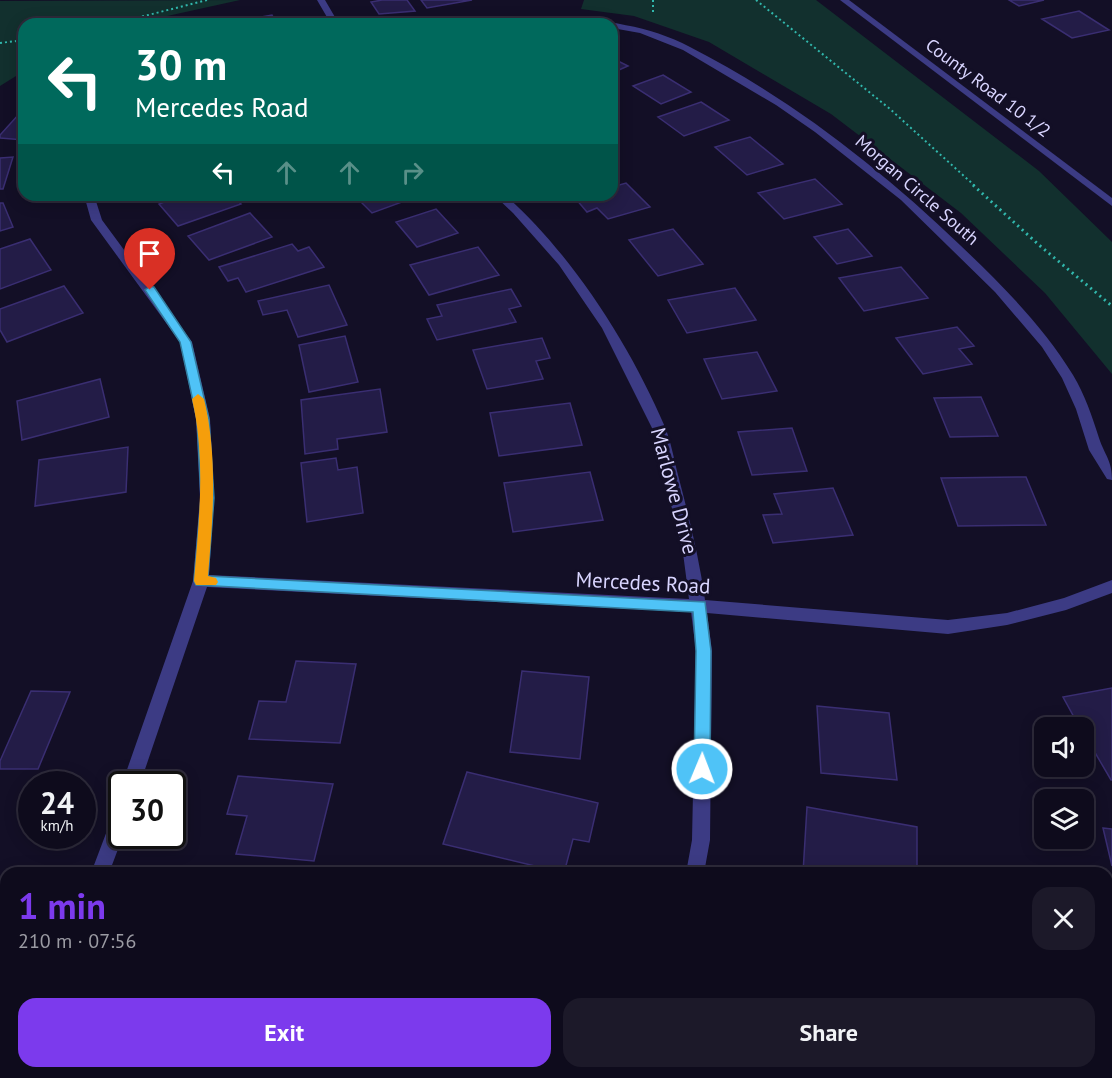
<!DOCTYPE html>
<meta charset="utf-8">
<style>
:root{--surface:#0e0b1c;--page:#1c1929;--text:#f1f3f6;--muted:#9b9ba3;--line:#2e2b3b;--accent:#7c3aed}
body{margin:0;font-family:"PT Sans",sans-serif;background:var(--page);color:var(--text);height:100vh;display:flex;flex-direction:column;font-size:22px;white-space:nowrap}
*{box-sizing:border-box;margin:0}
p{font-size:20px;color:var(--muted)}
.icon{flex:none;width:33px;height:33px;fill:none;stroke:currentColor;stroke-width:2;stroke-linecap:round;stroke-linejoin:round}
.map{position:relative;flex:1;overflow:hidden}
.drawer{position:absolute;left:0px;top:867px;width:1113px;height:212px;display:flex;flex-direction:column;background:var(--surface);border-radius:18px 18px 0 0;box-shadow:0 3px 15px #0003,0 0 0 2px var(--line)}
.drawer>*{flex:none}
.guide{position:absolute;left:18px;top:18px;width:600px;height:183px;border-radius:18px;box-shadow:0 3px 15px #0003,0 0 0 2px var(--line);background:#00695c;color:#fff;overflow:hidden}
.controls{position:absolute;left:1034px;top:717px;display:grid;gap:12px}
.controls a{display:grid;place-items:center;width:60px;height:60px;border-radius:12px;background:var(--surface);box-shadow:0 3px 15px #0003,0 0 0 2px var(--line);font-size:30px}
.speed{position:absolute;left:18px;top:771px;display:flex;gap:12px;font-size:30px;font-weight:700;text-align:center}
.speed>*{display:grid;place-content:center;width:78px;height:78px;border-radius:50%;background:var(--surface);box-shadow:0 3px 15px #0003,0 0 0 2px var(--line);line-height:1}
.speed small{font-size:15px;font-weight:400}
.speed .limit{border:3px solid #111;border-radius:9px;background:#fff;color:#111}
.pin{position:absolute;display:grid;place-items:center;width:51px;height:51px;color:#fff;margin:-62px -26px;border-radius:50% 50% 50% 0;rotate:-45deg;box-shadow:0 0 6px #0007}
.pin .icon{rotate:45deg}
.me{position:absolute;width:66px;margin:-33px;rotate:1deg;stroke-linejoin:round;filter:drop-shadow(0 0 4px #0008)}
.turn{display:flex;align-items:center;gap:21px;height:126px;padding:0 18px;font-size:27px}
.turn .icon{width:78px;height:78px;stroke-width:2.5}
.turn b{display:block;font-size:42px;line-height:51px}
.lanes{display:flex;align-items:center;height:57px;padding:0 18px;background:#0003;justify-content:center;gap:30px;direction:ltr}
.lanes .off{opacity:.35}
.round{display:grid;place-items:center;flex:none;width:63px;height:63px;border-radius:18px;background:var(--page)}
.summary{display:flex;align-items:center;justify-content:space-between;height:102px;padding:0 18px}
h1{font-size:36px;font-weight:600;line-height:45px;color:var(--accent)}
.primary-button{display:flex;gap:12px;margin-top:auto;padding:12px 18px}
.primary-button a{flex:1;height:69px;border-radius:18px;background:var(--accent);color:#fff;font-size:24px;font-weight:600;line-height:69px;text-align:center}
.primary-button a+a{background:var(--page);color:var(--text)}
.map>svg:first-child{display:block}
.green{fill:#12302e}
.building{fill:#231c47;stroke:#3a2e72;stroke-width:1.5}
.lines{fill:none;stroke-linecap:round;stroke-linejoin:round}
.path-far1{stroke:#31b7ac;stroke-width:2;stroke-dasharray:2 3;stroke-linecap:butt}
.path{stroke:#31b7ac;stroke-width:3;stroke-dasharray:2 4;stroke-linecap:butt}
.minor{fill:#3c3b84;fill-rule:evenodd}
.tertiary{fill:#3c3b84;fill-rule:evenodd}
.route{fill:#4fc3f7;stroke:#337fa1;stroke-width:1.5}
.slow{fill:#f59e0b}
.labels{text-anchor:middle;stroke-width:6;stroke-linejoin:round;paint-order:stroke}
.far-street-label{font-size:18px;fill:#d9d5ff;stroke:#130f26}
.street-label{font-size:21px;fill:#d9d5ff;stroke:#130f26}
</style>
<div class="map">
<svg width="1112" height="1078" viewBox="0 0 1112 1078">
<rect width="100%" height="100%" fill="#130f26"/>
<!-- green -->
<path class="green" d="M240,0l-109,24h-107v47l-24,15v-85z
M584,0h232l223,171 73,71v132l-67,-81 -84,-80 -130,-99 -122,-72 -75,-26 -53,-7z"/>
<!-- building -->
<path class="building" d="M382,0h25l8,11 -36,3 -8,-12z
M421,0h51l-45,8z
M1009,0h35l-25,6z
M1079,11l30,19 -37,8 -30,-19z
M272,15l5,9h-43l-1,-2z
M612,58l16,8 -16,7z
M663,75l28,17 -30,12 -28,-18z
M701,102l28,18 -45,16 -26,-19z
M19,114l5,1v25l-24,-2v-3z
M750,137l33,27 -36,11 -32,-28z
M13,157l-10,32h-3v-31z
M815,179l27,25 -58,15 -26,-26z
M626,183l24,24 -42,12 -11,-11 -10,4 -12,-14 11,-3h26v-8z
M183,195h49l9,9 -63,22 -19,-22z
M354,195h56l3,3 -41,15z
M0,203h3l10,24 -13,4z
M436,209l22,24 -41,14 -21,-25z
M250,213l22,24 -63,23 -21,-24z
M673,229l30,35 -45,12 -29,-36z
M848,229l24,27 -35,8 -23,-27z
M30,239l21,31 -51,19v-40z
M292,244l6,7 11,-4 15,20 -78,25 -8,-14 -10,3 -9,-14z
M478,247l21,28 -70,20 -19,-30z
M901,267l27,31 -64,13 -25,-33z
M329,285l18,40 -49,12 -11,-27 -24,5 -5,-14z
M64,286l19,27 -76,29 -7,-12v-21z
M735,288l21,32 -69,13 -19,-33z
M511,289l10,17 -12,3 7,13 -79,18 -10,-21 15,-3 -5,-11z
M957,327l17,19 -15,3 13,15 -49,10 -27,-36z
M345,336l13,46 -49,10 -10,-47z
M542,338l8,20 -14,3 7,18 -56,10 -14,-39z
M757,352l20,39 -55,8 -18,-40z
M100,379l9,38 -87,23 -5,-39z
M380,389l7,43 -50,7 1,10 -33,5 -4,-54z
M981,397l17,39 -48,1 -16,-39z
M570,403l12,42 -83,11 -9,-43z
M792,428l15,43 -55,4 -14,-43z
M128,447l-2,45 -91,14 4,-46z
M336,458l2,12 19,-3 6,46 -56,9 -6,-59z
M590,472l13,48 -90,12 -9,-49z
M1026,477l20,48 -88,1 -17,-48z
M833,488l20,47 -80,8 -10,-28 19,-1 -8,-20z
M296,661l60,3 -16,79 -91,-4 10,-38 27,1z
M522,671l67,6 -9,82 -70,-7z
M1112,688v92h-1l-28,-48v-4h-3l-17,-31z
M31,691l39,1 -32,77h-38v-8z
M817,706l72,7 8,67 -76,-7z
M467,772l131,31 -9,39 -16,-3 -9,34 -121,-29z
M238,776l95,8 -19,77 -78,-7 11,-38 -20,-2z
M807,807l110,20v46h-114z
M1103,828l9,1v37z
M446,1072h28l20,6h-50z
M856,1072h47v6h-23z"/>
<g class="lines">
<!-- path-far1 -->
<path class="path-far1" d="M653,0v14
M756,0l134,109 85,77
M113,24l94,-24
M0,43l24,-3"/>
<!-- path -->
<path class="path" d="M973,185l66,60 73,61"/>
<!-- minor -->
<path class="minor" d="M317,0h8l14,24h-8z
M559,16c45,5 90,9 131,31 100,51 190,121 270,198 42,40 83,81 113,130 12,20 19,41 26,63 6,18 13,22 13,42l-5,-1 -18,-29 -13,-41 -14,-31 -20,-31 -47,-55 -94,-92 -86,-68 -39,-27 -93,-55 -43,-17 -28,-5v-4l-53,-2 -86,2 4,-3z
M84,195h10l8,25 90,122 18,77 4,79 -5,77 480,24 -6,-46 -31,-125 -50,-100 -43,-63 -46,-52 -19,-18h11c67,59 125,150 160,232 6,15 9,32 13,48 11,42 21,82 27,125l243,20 59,-7 57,-15 48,-18v13l-46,17 -59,15 -59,9 -241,-21 5,38 -2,189 -6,33h-18l6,-33 4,-189 -5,-39 -484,-25 -67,197h-18l71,-203 7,-83 -4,-79 -16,-77 -89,-122z
M122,805l1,31 -14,37h-18l25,-66z
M6,1045v27h2l-8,5v-29z
M649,1072h22l-1,6h-22z"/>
<!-- tertiary -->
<path class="tertiary" d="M840,0h9l263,198v8z"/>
</g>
<!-- route -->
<path class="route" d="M150,286l4,1 37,55 18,77 5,79 -6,78 497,26 6,49 -1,118 -2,6 -6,2 -6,-2 -2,-6 2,-118 -3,-39 -497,-27 -2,-4 7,-83 -4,-79 -17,-77 -35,-52z"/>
<!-- slow -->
<path class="slow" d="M198,394l6,5c14,58 9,118 4,177l8,2 2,4 -2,3h-20l-2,-4c5,-60 12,-122 -2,-182z"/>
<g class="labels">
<!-- far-street labels -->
<g class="far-street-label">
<text transform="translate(988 88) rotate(37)" y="6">County Road 10 1/2</text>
<text transform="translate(917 190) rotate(41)" y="6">Morgan Circle South</text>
</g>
<!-- street labels -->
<g class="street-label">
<text transform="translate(674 491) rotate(75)" y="7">Marlowe Drive</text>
<text transform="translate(643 583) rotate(3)" y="7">Mercedes Road</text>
</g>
</g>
</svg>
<div class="controls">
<a><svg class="icon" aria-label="sound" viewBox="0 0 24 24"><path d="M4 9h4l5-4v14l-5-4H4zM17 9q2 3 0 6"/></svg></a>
<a><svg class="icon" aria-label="layers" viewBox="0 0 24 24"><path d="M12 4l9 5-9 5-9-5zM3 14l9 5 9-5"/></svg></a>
</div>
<div class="speed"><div>24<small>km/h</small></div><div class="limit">30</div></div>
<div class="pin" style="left:150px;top:290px;background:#d93025"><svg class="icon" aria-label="arrive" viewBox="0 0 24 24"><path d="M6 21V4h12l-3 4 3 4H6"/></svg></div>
<svg class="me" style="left:702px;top:769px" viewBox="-20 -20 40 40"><circle r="17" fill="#4fc3f7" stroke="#fff" stroke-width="3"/><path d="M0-11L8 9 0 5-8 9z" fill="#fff"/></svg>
<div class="guide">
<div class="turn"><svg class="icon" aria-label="left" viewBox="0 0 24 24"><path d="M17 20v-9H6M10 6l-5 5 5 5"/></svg><div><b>30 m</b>Mercedes Road</div></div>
<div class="lanes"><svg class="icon" aria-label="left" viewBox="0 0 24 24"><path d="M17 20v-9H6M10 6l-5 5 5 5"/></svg><svg class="icon off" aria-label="ahead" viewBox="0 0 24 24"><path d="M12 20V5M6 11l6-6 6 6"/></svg><svg class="icon off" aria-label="ahead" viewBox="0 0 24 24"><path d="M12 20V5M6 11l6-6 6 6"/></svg><svg class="icon off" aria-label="right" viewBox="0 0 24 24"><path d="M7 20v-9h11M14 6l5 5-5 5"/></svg></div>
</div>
<section class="drawer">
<div class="summary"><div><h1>1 min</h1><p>210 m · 07:56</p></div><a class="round"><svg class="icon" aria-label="close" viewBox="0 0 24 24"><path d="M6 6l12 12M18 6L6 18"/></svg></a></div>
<div class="primary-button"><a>Exit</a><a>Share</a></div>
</section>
</div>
